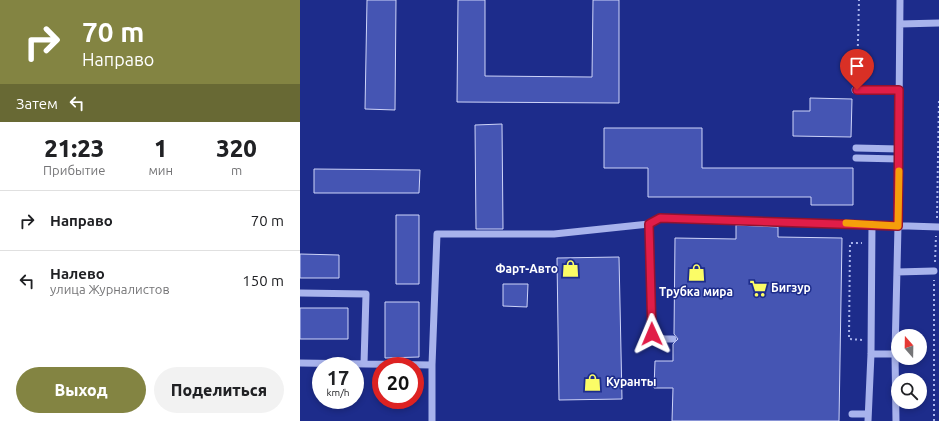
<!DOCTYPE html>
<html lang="ru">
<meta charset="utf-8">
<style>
:root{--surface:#fff;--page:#f2f2f2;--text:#202124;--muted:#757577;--line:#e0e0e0;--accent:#838442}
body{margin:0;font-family:Ubuntu,sans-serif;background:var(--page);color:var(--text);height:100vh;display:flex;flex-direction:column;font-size:15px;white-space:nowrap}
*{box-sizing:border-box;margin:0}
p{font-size:13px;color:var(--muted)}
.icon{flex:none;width:22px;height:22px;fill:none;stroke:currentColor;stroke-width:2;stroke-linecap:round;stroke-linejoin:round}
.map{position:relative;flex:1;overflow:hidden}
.details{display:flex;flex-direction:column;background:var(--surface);width:300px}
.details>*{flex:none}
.banner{background:#838442;color:#fff;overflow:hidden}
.needle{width:26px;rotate:340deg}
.buttons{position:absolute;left:591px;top:329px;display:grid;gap:8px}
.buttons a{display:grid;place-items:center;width:36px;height:36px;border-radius:50%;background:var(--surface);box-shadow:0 2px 6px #0003;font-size:20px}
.speed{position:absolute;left:12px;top:357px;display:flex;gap:8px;font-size:20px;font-weight:700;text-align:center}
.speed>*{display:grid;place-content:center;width:52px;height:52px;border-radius:50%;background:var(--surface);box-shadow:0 2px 6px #0003;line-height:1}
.speed small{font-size:10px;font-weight:400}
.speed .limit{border:6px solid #d22;background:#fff;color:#111}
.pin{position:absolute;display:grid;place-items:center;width:34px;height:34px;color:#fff;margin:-41px -17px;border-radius:50% 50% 50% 0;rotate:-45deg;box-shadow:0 0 4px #0007}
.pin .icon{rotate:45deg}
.me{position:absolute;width:44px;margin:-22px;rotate:359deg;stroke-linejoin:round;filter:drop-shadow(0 0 3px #0008)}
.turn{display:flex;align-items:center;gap:14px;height:84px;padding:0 16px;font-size:18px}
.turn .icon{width:52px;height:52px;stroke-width:2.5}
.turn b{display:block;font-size:28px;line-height:34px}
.then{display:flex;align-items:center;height:38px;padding:0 16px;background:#0003;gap:8px;font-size:15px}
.eta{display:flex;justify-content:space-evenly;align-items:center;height:68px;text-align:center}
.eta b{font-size:24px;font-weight:800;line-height:28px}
.primary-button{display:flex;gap:8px;margin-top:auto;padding:8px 16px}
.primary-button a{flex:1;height:46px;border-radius:24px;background:var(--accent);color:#fff;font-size:16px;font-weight:800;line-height:46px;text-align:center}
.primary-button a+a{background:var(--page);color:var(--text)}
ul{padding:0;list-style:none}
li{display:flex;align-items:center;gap:12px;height:60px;padding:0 16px;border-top:1px solid var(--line)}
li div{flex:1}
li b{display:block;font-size:15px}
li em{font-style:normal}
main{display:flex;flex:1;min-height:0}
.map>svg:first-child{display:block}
.building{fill:#4555b3;stroke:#ced4f9}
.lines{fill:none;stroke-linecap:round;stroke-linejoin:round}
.path{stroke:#a8b3ec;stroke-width:2;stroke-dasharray:2 3;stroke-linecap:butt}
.minor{stroke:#a8b3ec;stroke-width:7}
.route-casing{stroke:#92132f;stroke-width:10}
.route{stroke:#e11d48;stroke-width:7}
.slow{stroke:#f59e0b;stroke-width:7}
.labels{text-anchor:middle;stroke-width:3;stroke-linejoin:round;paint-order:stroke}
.poi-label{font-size:12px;font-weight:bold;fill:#fff;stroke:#1d2c8b;text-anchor:start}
</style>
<main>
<section class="details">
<div class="banner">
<div class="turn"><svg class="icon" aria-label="right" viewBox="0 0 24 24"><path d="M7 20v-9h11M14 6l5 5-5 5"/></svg><div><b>70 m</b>Направо</div></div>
<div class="then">Затем<svg class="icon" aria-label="left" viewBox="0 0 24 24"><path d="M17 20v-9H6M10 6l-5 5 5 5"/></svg></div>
</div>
<div class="eta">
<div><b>21:23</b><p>Прибытие</p></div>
<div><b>1</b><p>мин</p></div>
<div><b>320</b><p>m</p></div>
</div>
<ul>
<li><svg class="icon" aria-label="right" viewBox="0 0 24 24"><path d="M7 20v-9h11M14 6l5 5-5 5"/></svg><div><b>Направо</b></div><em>70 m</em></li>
<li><svg class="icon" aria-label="left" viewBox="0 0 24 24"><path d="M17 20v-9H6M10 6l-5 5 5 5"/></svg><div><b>Налево</b><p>улица Журналистов</p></div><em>150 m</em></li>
</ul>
<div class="primary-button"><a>Выход</a><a>Поделиться</a></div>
</section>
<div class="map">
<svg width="639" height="421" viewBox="0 0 639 421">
<rect width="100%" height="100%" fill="#1d2c8b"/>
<!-- building -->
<path class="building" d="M67,0h29l-1,110 -30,-1z
M158,0h27v76l107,1 1,-77h26v103l-162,-1z
M510,98l42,1 -1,38 -58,-1v-25h17z
M202,124l1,105h-27l-1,-104z
M304,128h98v40h151v37h-42v-8h-163v-29h-44z
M14,169l106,1 -1,23h-105z
M96,215h23v69h-23z
M436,225l42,2v10l64,1 -3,183h-167l1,-33h-19l1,-27h18v-17l5,-5 -4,-5 1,-96 61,1z
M0,254l39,1v23h-39z
M319,257l3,142 -63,1 -2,-142z
M203,284h25l-1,23 -24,-1z
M85,302h34v55l-34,1z
M0,308h48v31h-48z"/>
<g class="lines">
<!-- path -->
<path class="path" d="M557,81l2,-81
M637,218l2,-120
M635,262l1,-26
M562,340l-13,-1 1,-96h12
M634,421v-141"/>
<!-- minor -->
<path class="minor" d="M600,24l39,-1
M555,90h44
M556,148l43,1
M556,158l43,1
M349,224l3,110 12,5h9
M597,272l37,-1
M0,293l66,1 -2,70
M571,354h24
M0,363l132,2
M552,414h16
M132,421v-56l5,-131h117l95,-10 11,-6 279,9
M568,421l3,-67 1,-130
M596,421l-1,-67 3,-128 2,-226"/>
</g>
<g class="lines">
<defs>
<path id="route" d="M352,334l-3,-110 11,-6 238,8 1,-136h-42"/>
</defs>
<!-- route casing -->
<use href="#route" class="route-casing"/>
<!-- route -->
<use href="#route" class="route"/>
<!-- slow -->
<path class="slow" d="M546,223l52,3 1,-55"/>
</g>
<!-- icons -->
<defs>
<symbol id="shop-bare" viewBox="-9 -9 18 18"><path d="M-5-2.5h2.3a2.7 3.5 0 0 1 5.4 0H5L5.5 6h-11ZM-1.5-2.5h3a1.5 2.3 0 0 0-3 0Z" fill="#fbfc66" stroke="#1d2c8b" stroke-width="2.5" paint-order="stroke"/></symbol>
<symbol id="supermarket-bare" viewBox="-9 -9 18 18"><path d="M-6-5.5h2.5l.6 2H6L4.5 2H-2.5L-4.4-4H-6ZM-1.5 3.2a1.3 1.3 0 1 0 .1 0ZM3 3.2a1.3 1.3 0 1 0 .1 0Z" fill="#fbfc66" stroke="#1d2c8b" stroke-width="2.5" paint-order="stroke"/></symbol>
</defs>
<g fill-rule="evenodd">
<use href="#shop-bare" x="258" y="256" width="25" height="25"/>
<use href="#shop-bare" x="384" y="260" width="25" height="25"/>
<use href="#supermarket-bare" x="446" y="276" width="25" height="25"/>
<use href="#shop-bare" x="280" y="370" width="25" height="25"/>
</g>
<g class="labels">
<!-- poi labels -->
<g class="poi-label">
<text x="258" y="273" text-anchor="end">Фарт-Авто</text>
<text x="471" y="292">Бигзур</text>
<text x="396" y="296" text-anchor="middle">Трубка мира</text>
<text x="306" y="386">Куранты</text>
</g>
</g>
</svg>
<div class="buttons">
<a><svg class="needle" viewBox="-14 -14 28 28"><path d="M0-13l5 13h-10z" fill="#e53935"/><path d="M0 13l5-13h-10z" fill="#757577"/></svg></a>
<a><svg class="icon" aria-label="search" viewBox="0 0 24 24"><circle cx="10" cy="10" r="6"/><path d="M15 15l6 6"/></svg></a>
</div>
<div class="speed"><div>17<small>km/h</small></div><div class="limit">20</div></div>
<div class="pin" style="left:557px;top:90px;background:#d93025"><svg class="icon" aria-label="arrive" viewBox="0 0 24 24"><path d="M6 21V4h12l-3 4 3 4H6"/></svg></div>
<svg class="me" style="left:352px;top:334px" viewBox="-20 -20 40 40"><path d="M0-17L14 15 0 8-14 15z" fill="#e11d48" stroke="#fff" stroke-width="4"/></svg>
</div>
</main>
